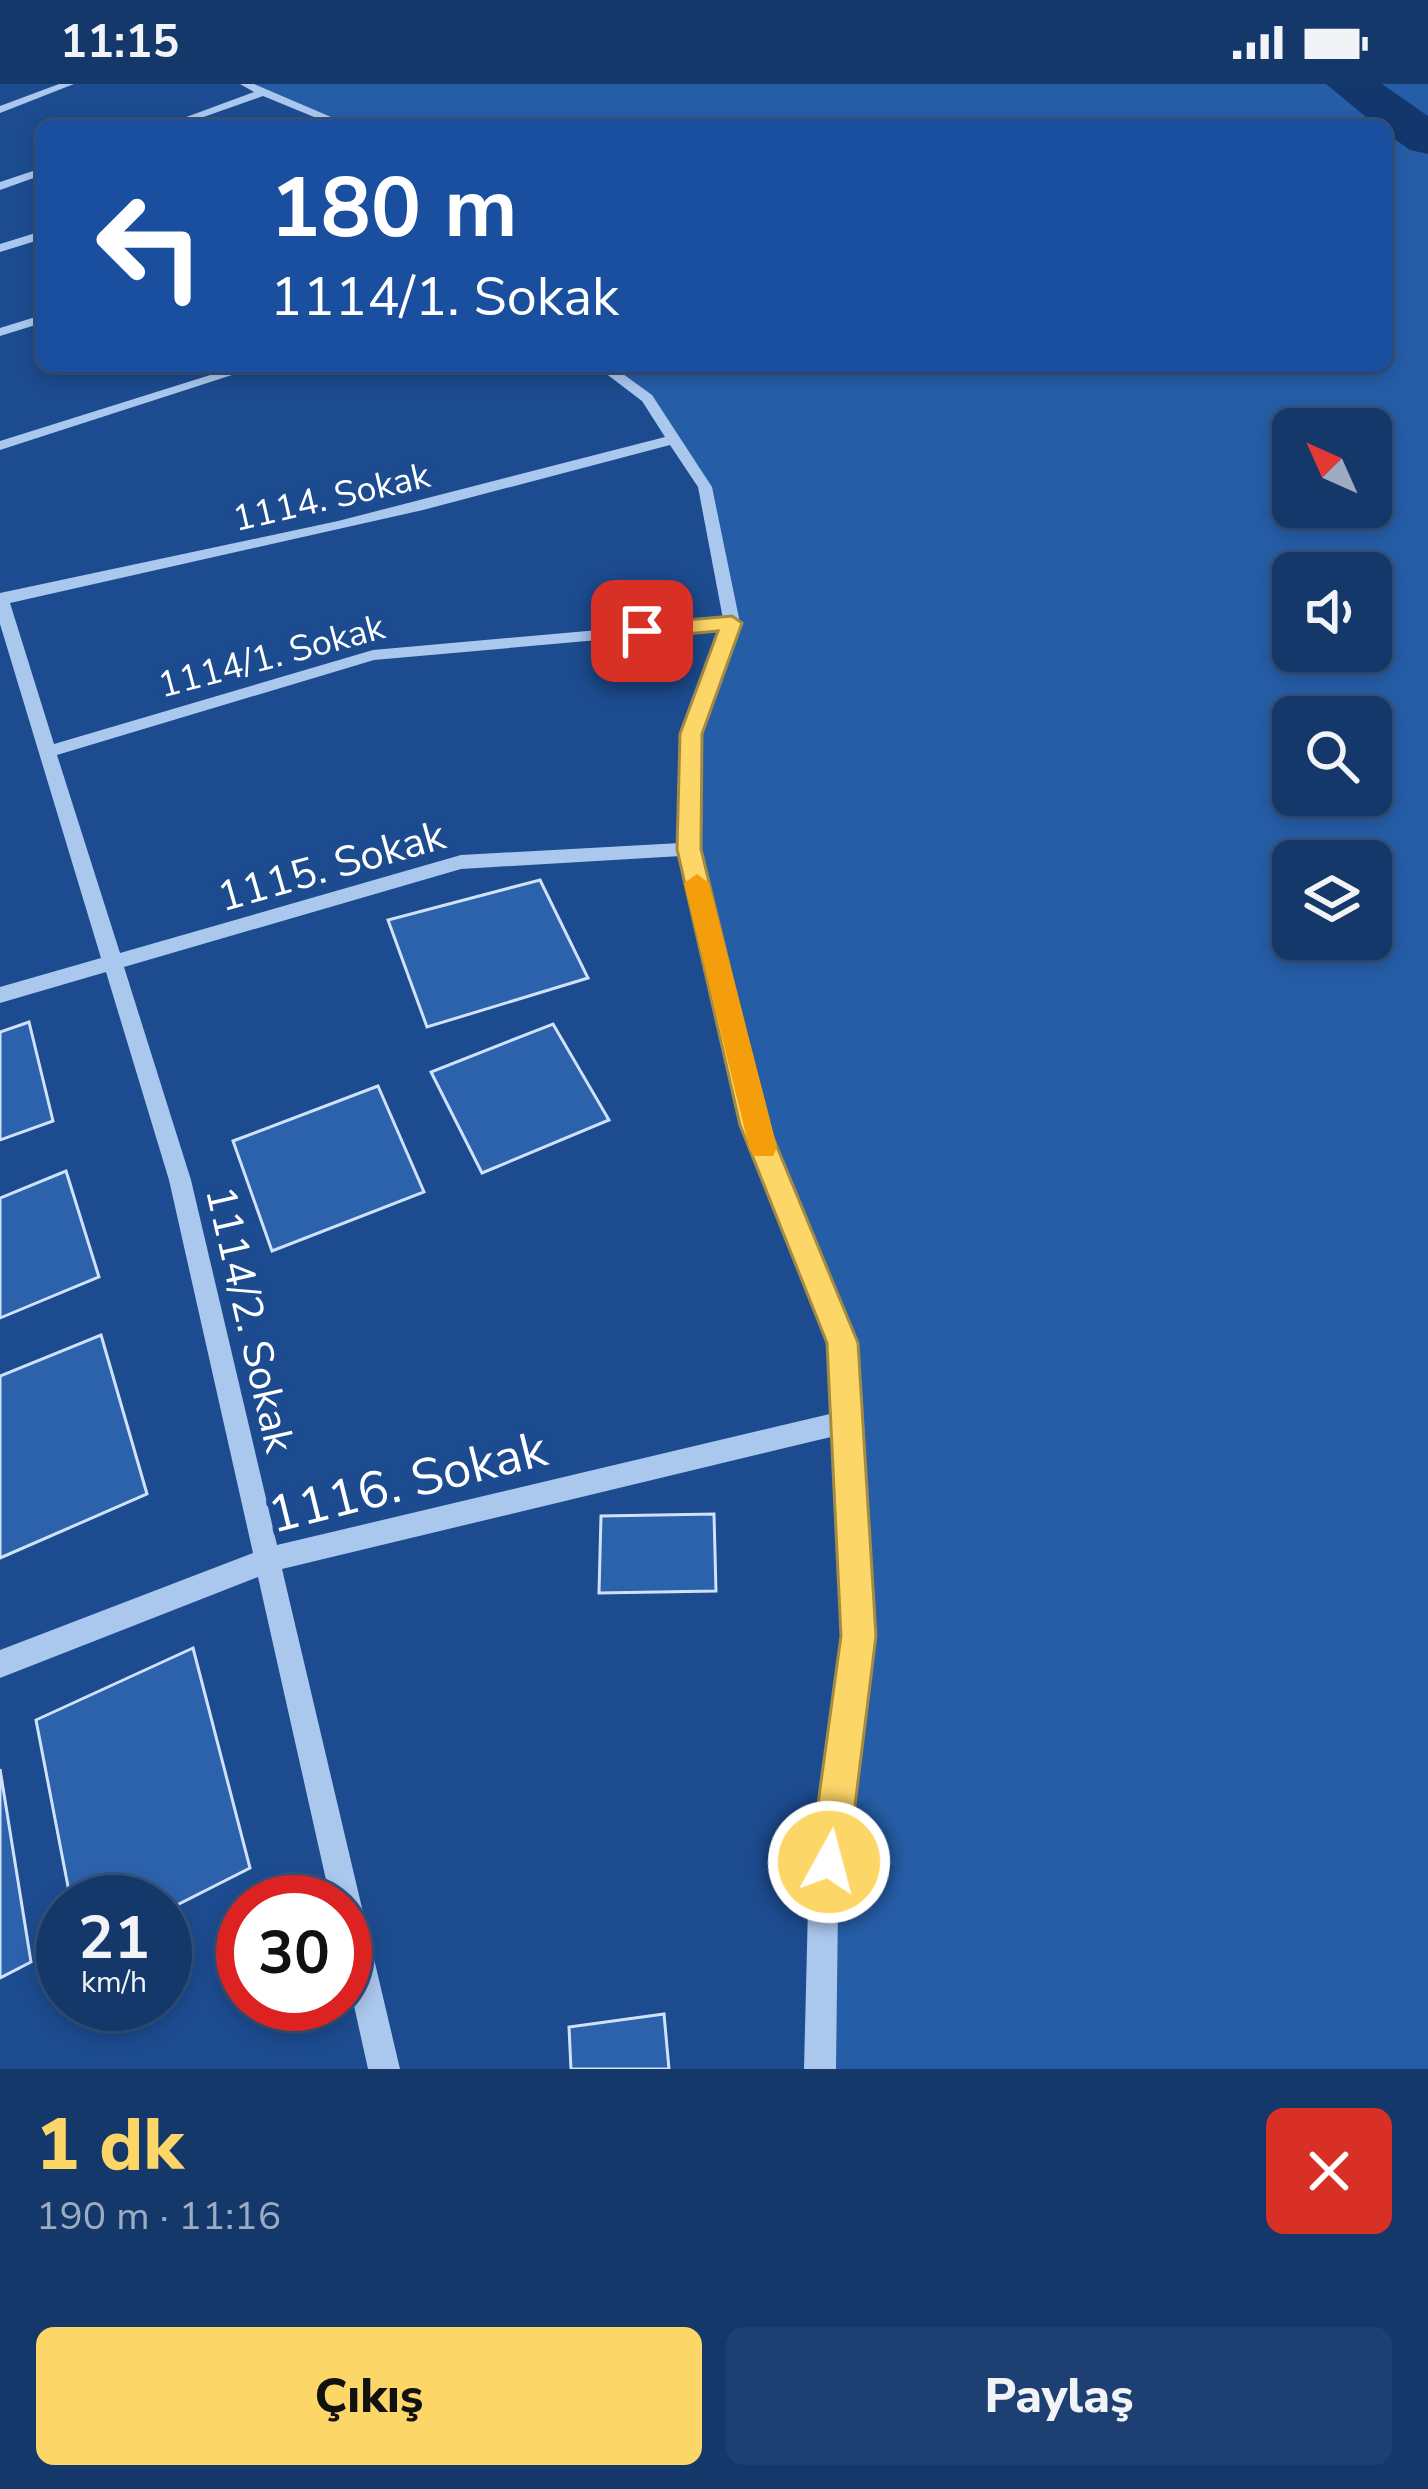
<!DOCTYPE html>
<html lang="tr">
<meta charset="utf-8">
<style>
:root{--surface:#15386b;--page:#1e3f71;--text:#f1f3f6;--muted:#9dacc1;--line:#34527e;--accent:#fdd668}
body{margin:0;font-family:"Nunito Sans",sans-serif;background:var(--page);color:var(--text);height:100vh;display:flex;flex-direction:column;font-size:45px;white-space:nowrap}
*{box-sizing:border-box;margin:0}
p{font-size:39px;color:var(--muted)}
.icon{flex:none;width:66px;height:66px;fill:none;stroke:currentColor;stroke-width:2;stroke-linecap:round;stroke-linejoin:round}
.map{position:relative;height:1985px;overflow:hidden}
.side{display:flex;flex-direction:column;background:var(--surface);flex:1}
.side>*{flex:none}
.hud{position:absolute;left:36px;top:36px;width:1356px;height:252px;border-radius:18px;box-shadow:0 6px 18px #0003,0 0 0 3px var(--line);background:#1a4fa0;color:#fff;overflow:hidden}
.needle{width:78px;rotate:315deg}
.controls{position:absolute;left:1272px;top:324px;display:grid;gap:24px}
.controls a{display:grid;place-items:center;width:120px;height:120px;border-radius:18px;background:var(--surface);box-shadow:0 6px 18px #0003,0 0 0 3px var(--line);font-size:60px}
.speed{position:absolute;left:36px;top:1791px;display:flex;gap:24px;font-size:60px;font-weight:700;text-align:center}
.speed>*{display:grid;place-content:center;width:156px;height:156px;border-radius:50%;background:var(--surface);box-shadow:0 6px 18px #0003,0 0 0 3px var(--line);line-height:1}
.speed small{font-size:30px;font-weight:400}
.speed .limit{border:18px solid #d22;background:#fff;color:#111}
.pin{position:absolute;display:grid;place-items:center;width:102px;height:102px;color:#fff;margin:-51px;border-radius:24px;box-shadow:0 6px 18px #0006}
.me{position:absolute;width:132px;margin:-66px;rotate:7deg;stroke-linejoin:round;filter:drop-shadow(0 0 9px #0008)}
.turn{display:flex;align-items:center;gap:42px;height:252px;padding:0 36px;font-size:54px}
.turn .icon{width:156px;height:156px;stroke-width:2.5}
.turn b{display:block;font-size:84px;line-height:102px}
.round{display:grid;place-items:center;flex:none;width:126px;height:126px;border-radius:18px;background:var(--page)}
.overview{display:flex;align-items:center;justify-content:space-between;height:204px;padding:0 36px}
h1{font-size:72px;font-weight:800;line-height:90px;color:var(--accent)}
.action{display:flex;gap:24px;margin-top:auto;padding:24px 36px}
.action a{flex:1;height:138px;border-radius:18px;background:var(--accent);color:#111;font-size:48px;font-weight:800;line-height:138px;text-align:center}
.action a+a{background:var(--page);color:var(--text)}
.status{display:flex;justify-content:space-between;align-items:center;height:84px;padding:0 60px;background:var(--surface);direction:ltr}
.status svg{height:33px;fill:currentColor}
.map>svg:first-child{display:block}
.green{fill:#265da7;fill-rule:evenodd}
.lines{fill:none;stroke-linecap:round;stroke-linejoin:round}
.river{fill:#13376d;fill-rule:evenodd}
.building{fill:#2c62ac;stroke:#d0e2fa;stroke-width:3}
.minor{fill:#aac7ed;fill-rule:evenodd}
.route{fill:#fdd668;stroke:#a48b44;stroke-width:3}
.slow{fill:#f59e0b}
.labels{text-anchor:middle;stroke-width:12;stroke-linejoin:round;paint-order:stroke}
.far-street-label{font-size:36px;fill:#fff;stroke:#1c4b8f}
.street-label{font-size:42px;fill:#fff;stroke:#1c4b8f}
.near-street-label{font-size:51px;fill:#fff;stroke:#1c4b8f}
</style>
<div class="status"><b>11:15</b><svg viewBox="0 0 49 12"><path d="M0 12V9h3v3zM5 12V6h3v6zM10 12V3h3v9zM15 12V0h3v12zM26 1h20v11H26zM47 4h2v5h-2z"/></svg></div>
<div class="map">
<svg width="1428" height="1985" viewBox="0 0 1428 1985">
<rect width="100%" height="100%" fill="#1c4b8f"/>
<!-- green -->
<path class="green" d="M245,0h1183v1985h-608l38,-433 -15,-293 -89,-218 -65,-276 2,-115 41,-111 -27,-136 -58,-88 -44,-33h783v-240h-1040zM1293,345h78v78h-78zM1293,489h78v78h-78zM1293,633h78v78h-78zM1293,777h78v78h-78z"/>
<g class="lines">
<!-- river -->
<path class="river" d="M1326,0h56l46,32v38l-18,-4 -24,-17v-7h-9z"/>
</g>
<!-- building -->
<path class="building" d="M540,796l48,98 -161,49 -39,-107z
M29,938l24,99 -53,19v-108z
M553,940l56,96 -127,53 -51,-101z
M378,1002l46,106 -152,59 -39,-110z
M66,1087l33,106 -99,41v-120z
M101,1251l46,159 -147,64v-182z
M714,1430l2,77 -117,2 2,-77z
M193,1564l57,220 -85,43v-9h-94l-35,-182z
M0,1685l31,193 -31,16z
M664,1930l5,55h-98l-2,-42z"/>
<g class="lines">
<!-- minor -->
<path class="minor" d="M59,0h15l-74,29v-7z
M240,0h14l98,42h-16l-73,-30 -85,30h-16l92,-34z
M42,84v7l-42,15v-8z
M42,147v8l-42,13v-8z
M42,231v8l-42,13v-8z
M239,282h21l-260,84v-9z
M596,282h16l40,29 60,92 28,136 -40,111 -2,115 67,276 90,218 16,293 -33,271 -2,162h-32l4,-162 37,-271 -10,-200 -553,133 118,500h-32l-23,-104v-63h-14l-73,-325 -258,101v-28l253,-97 -84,-373 -63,-208 -106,31v-16l101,-29 -101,-334v-31l338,-72 327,-84 -23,-36zM670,361l28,42 25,132 -350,31 -319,94 -44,-141 413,-93zM722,545l-40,105 -2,109 -219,12 -341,98 -63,-198 317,-95zM681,772l62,269 88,218 3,70 -557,132 -86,-365 -67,-213 337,-98z"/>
</g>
<!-- route -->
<path class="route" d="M732,532l10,7 -40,111 -1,115 67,276 90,218 18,293 -28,226 -5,14 -14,5 -13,-5 -6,-14 31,-226 -14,-293 -87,-218 -63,-276 3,-115 38,-103 -76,7 -11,-7 11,-7z"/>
<!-- slow -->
<path class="slow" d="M697,790l12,9 68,264 -4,9h-20l-4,-9 -65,-264z"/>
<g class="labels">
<!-- far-street labels -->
<g class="far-street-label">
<text transform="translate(331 412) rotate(-13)" y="13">1114. Sokak</text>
<text transform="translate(271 571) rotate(-15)" y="13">1114/1. Sokak</text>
</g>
<!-- street labels -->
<g class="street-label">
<text transform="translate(331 781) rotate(-16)" y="15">1115. Sokak</text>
<text transform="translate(251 1235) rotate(77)" y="15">1114/2. Sokak</text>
</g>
<!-- near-street labels -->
<g class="near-street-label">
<text transform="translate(407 1397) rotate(-14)" y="18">1116. Sokak</text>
</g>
</g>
</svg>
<div class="controls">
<a><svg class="needle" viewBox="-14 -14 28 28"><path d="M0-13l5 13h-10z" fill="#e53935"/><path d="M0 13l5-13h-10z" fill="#9dacc1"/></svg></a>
<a><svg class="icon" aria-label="sound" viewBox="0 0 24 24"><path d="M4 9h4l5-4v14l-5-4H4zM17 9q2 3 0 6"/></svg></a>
<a><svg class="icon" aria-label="search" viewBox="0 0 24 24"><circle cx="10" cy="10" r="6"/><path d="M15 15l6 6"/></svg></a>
<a><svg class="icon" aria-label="layers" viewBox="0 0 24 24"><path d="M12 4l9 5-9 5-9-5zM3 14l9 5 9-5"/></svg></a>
</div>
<div class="speed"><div>21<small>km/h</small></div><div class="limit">30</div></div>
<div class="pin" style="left:642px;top:547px;background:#d93025"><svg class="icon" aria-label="arrive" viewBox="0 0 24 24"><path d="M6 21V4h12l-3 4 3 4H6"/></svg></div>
<svg class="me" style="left:829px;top:1778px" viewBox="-20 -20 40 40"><circle r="17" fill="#fdd668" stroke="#fff" stroke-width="3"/><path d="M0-11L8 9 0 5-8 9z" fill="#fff"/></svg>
<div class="hud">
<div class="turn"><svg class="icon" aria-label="left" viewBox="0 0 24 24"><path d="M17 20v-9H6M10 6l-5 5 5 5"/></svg><div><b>180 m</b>1114/1. Sokak</div></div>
</div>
</div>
<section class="side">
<div class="overview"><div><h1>1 dk</h1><p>190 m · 11:16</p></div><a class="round" style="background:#d93025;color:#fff"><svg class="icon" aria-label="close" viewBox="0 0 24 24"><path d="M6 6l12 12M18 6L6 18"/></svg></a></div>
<div class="action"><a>Çıkış</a><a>Paylaş</a></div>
</section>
